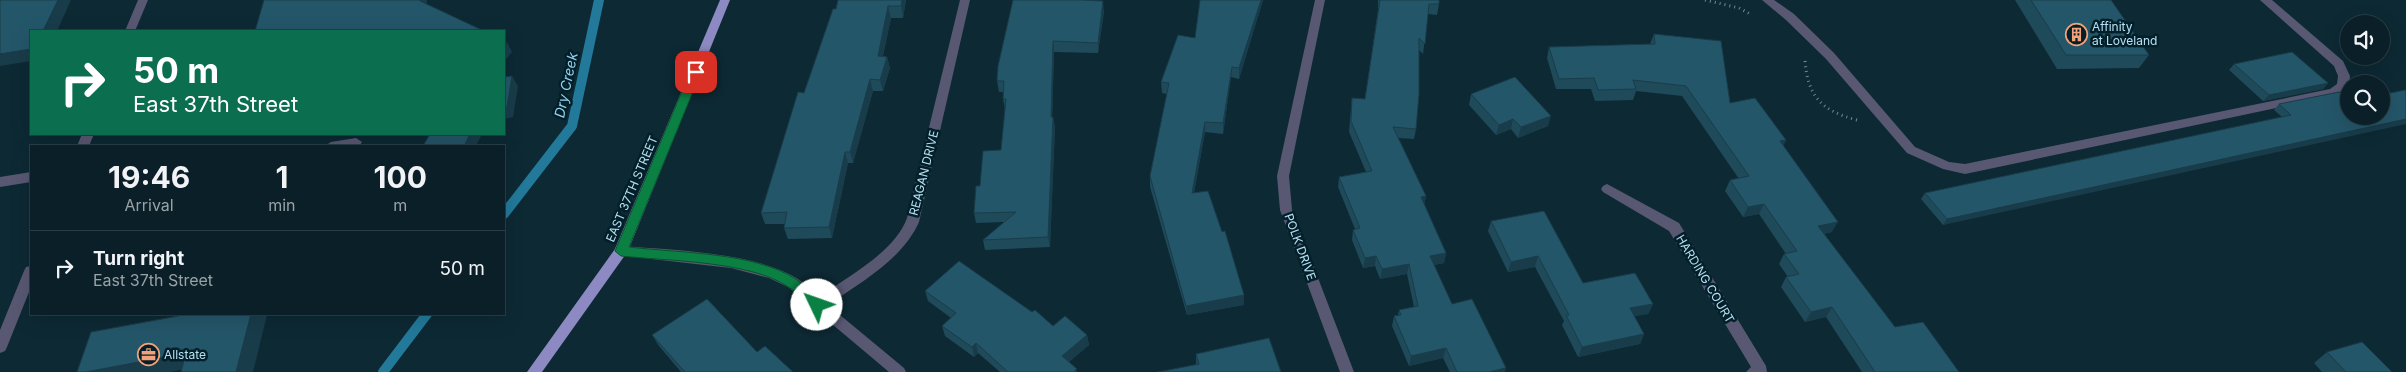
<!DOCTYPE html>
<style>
:root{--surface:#0a1f27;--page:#13272f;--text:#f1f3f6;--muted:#99a2a7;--line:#2a3d44}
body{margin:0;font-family:Inter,sans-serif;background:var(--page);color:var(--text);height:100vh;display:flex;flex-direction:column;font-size:19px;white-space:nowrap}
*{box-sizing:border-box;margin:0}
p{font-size:16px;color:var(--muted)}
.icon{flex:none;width:28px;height:28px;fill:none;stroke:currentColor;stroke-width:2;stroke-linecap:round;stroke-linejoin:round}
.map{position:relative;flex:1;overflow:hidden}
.panel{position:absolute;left:30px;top:145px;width:475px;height:170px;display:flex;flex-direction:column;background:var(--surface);border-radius:0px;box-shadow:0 5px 20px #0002,0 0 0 1px var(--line)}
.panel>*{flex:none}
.guide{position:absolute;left:30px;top:30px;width:475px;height:105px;border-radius:0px;box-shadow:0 5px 20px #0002,0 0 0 1px var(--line);background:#0b6e4f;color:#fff;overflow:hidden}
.tools{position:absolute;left:2340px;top:15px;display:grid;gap:10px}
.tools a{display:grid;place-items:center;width:50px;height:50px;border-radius:50%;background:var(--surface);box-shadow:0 5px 20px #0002,0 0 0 1px var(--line);font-size:25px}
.pin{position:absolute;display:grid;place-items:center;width:42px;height:42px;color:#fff;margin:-21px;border-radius:10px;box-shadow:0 2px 8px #0006}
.me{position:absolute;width:55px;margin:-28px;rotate:312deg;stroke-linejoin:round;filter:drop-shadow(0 0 4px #0008)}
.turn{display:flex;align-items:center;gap:18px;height:105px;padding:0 20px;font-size:22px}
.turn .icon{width:65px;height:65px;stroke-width:2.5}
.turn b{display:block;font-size:35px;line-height:42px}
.eta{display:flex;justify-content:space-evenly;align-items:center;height:85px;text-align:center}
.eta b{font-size:30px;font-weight:700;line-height:35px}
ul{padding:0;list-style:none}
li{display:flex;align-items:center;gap:15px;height:75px;padding:0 20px;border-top:1px solid var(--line)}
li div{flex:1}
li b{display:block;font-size:19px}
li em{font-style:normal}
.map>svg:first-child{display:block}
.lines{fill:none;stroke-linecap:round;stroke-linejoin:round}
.stream{stroke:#227999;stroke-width:10}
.path{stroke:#688b9a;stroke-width:3;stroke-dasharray:1 4;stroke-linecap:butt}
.minor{fill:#595873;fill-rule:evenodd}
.major{fill:#8d89c2;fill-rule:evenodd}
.wall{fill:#1f4a5a}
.shaded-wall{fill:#193c4a}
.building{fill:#245669;stroke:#193c4a}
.route{fill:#0b8043;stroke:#07532c}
.labels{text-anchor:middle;stroke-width:5;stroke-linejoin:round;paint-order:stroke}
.poi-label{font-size:12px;fill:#b7e0f2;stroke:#031f2a;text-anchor:start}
.street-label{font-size:12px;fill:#b7e0f2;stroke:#031f2a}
.water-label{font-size:14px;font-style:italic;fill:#93d2ed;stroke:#031f2a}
</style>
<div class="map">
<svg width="2406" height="372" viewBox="0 0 2406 372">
<rect width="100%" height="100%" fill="#0d2934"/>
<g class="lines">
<!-- stream -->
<path class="stream" d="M504,214l68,-88 27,-126
M383,372l44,-58"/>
<!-- path -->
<path class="path" d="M1705,0l34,8 13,7
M1805,61c3,36 17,50 52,59"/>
<!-- minor -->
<path class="minor" d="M138,0h10l-13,31h-10z
M960,0h10l-51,222c-17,38 -58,60 -91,83l76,63 2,4h-17l-101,-85 -19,-9 -38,-10 -115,-13 -2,-4 2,-4 5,-1c51,4 134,6 177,33 7,5 14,12 21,18 28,-20 76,-45 88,-79z
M1315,0h10l-36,176 3,34 62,162h-14l-60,-162 -3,-34z
M1762,0h12l20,14 40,39 81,94 34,15 16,2 365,-75 7,-5 1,-8 -4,-10 -74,-66h12l71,61 7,15 -1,10 -16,10 -368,78 -22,-5 -36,-16 -81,-94 -40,-39z
M82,134h12l-5,12h-12z
M356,138l6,4 -2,3 -35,1 6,-4z
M31,172v10l-31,5v-10z
M1607,184l72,39 87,143 1,6h-21l5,-5 -82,-136 -66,-39 -2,-3 2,-3z
M31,266v21l-24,60 -2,4 -5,2v-23l24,-59 2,-4z"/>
<!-- major -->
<path class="major" d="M720,0h10l-102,251 -86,121h-15l88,-123z"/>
</g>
<!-- wall -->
<path class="wall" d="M838,0h68l-3,18h-12l-8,38 4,1 3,11 -7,23h-10l-20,72h-5l-16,75 -44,1 -4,-11 1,-4h-20l-4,-11 43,-120 32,-84z
M1013,0h72l19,11 -6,42 -44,-1 -2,65h1l2,10 -5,120 -65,3 -2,-10 21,-18 -28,1 -2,-10 6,-27 21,-36 4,-41 -2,-10 1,-7h-5l-2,-11z
M1200,0h63l-24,79 -8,-2 -8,57 -18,-2 -11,61 28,39 22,63v10l-57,10 -37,-128v-11l17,-82 -5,-1 -1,-11 34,-44z
M1378,0h61v4l-2,11 -9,-1 -5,40 -4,-4 -3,79 -2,10 -16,-1 28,58 -2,7 22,50 -2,10 -10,2 18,39 53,68h-55l-7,-14 -34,8 -17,-40 2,-10 4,-1 1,-5 15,-3 -7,-33 -27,5 -5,-13 -12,2 -11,-28 1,-10 2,-1 -17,-42 1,-10 27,-5 -17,-40 2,-24 1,-10 13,1 13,-89z
M2015,0h96l38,55 -10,13 -82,1z
M1654,34l76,69 56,37 -3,6 49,86 -8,2 71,93 64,45h-97l-36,-55 -21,5 -24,-35 5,-10h2l-9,-13 5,-10h2l-27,-40 -16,3 -18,-26 5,-11 9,-1 -57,-83 -46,-5 -3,9 -38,1 -4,-12h-35l-9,-31 2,-11 101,-3z
M2234,64l94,19 -5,6 -60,12 -34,-31z
M1471,94l77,32 -30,12 -7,-9 -15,6 -27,-30z
M2349,100l-406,125 -22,-26 4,-6 357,-76 -8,-7 5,-6z
M1491,221l92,62 70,21 -5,10 -14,2 10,18 -4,10 -62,13 -16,-32 2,-4 -29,-54 -27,5 -20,-41z
M925,291l107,21 21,14 34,9 2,10 -20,17 8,10h-77l-22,-19 -4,4 -29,-21 -3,-10 9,-8 -23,-17z
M652,335l105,17 36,20h-112l-22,-26z
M2327,352l65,20h-70l-8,-9z
M1196,354l85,18 -85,-8z"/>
<!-- shaded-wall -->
<path class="shaded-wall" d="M58,0h13l-14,31h-14z
M420,0h7l-1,11z
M902,0h4l-3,18 -2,-12z
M1261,0h2l-24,79v-11z
M1103,1l1,10 -6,42v-10z
M888,6l3,12 -11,50 -2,-12z
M1053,41l1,11 -2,75 -1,-10z
M507,42l5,10 -8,10v-16z
M31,49v12l-31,5v-12z
M887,57l3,11 -7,23 -3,-11z
M1232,67l-1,10 -8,57v-11z
M512,76l6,10 -5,31 -9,2v-12z
M870,79l3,12 -20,72 -3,-11z
M2328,83l-5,6 -60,12 6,-6z
M1551,116l-3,10 -30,12 3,-11z
M1053,117l2,10 -5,120 -2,-10z
M1513,119l-2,10 -15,6 3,-10z
M2406,119v5l-463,101 4,-6z
M1205,122v10l-13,71v-10z
M470,134h12l-6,12h-12z
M1786,140l-5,11 -1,-10z
M845,152l3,11 -16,75 -3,-11z
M1426,196l-2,11 -3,-10z
M1764,204l-5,10 -16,3 5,-10z
M1838,222l-6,10 -19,4 5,-10z
M1446,253l-2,10 -16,3 2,-10z
M1376,256l-1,10 -12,2 2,-10z
M1538,256l-3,11 -27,5 3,-10z
M1409,264l-2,10 -27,5 2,-10z
M1244,295v10l-57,10 -1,-9z
M1653,304l-5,10 -22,4 4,-10z
M1832,307l-6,10 -21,5 6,-10z
M251,314h15l1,1 -14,57h-17z
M1644,334l-4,10 -62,13 4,-10z
M1087,335l2,10 -25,21 -2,-10z
M976,343l2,10 -4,4 -2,-10z
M1446,348l-3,10 -34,8 2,-10z
M186,353l14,13 -30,6h-84z
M1506,368l-1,4h-16z"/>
<!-- building -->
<path class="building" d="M0,0h58l-15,31h-12v18l-31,5z
M264,0h156v1l64,30h-229z
M838,0h64l-1,6h-13l-10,50 9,1 -7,23 -10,-1 -20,73h-5l-16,75 -45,1 3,-16 -26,1 37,-121 6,1 29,-84h3z
M1013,0h70l20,1 -5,42 -45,-2 -2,76h2l-5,120 -65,3 33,-28 -42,1 2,-27h4l3,-35 18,-1 5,-51h-3l1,-18h-7l1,-15z
M1200,0h61l-22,68 -7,-1 -9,56 -18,-1 -13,71 16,-2 14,41 3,-1 19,64 -58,11 -36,-130 19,-93 -8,-1 17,-47 17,3z
M1380,0h59v4h-10l-4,40 -6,-6v56l-3,35 -23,-2 33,69 -5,1 25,56 -16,3 22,48 20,-5 34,69 -17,4h-32l-11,-24 -35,8 -17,-40 7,-1 -2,-5 19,-4 -9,-42 -27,5 -6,-13 -11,2 -12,-28 7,-2 -21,-51 33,-6 -21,-50 1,-23 13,1z
M2031,0h80l38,55h-83z
M1654,34l67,7 9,62 25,-5 31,42 -6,1 58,81 -20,4 77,101 28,-5 36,50h-84l-43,-65 -21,5 -25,-35 13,-3 -15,-20 13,-3 -33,-47 -16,3 -18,-27 19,-4 -63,-90 -53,-6 3,9 -38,1 -4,-12 -35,1 -10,-32 106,-3z
M2292,52l36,31 -59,12 -35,-31z
M512,76l-5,31h-3v-30z
M1515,77l36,39 -30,11 -8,-8 -14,6 -28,-31z
M2405,90l1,1v28l-459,100 -22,-26 366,-78 -12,-11 60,-12 10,8v16h32v-21z
M430,134h40l-6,12h-41z
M1544,211l39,72 52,-10 18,31 -23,4 14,26 -62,13 -16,-32h3l-31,-59 -27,6 -20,-41z
M959,261l73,51 3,-2 18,16 12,-10 22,19 -25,21 15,13 -4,3h-65l-32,-29 -4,4 -30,-21 14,-13 -31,-22z
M707,299l50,53 8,-6 28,26h-108l-33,-37z
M189,314h62l-15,58h-55l5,-19 -100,19h-9l14,-40z
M1269,338l12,34h-123l41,-8 -3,-10z
M2362,342l30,30h-46l-19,-20z"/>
<!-- route -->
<path class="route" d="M696,68l5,4 -72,175c50,6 124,5 167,32 9,6 17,15 26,23l2,3 -2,4h-9c-8,-8 -16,-17 -26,-23 -39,-25 -119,-25 -166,-30l-6,-5 75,-179z"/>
<!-- icons -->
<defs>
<symbol id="building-ring" viewBox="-11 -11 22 22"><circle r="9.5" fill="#031f2a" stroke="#f1a27b" stroke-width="1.5"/><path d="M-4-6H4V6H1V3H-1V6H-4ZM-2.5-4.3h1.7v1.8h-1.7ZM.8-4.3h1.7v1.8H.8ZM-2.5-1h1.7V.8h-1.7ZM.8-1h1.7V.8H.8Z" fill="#f1a27b"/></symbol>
<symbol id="office-ring" viewBox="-11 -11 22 22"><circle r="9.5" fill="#031f2a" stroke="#f1a27b" stroke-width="1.5"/><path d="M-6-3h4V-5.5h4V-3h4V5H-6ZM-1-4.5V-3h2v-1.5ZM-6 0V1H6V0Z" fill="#f1a27b"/></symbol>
</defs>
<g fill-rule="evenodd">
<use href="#building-ring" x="2064" y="22" width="25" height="25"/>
<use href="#office-ring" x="136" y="342" width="25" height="25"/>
</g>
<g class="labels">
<!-- poi labels -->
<g class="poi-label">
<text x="2092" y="31">Affinity<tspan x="2092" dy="14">at Loveland</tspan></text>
<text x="164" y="359">Allstate</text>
</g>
<!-- street labels -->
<g class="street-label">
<text transform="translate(924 173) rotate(-76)" y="4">REAGAN DRIVE</text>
<text transform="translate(632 189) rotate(-67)" y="4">EAST 37TH STREET</text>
<text transform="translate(1300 247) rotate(70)" y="4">POLK DRIVE</text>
<text transform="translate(1705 279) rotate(59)" y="4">HARDING COURT</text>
</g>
<!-- water labels -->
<g class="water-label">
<text transform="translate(566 85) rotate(-78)" y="5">Dry Creek</text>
</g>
</g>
</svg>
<div class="tools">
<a><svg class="icon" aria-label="sound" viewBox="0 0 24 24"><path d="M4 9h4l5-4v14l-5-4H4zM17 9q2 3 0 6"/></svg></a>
<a><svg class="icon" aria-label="search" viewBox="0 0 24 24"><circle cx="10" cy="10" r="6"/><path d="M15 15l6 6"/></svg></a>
</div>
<div class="pin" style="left:696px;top:72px;background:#d93025"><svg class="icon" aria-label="arrive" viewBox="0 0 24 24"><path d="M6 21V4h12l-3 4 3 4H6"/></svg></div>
<svg class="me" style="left:817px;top:305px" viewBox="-20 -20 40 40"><circle r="19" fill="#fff"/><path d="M0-13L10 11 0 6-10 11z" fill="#0b8043"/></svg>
<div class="guide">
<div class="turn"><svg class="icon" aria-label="right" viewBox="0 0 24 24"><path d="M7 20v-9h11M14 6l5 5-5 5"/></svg><div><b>50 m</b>East 37th Street</div></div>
</div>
<section class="panel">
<div class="eta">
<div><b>19:46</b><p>Arrival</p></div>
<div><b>1</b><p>min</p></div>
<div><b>100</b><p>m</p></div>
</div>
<ul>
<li><svg class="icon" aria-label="right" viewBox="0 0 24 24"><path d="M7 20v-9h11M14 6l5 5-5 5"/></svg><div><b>Turn right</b><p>East 37th Street</p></div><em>50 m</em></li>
</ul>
</section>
</div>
